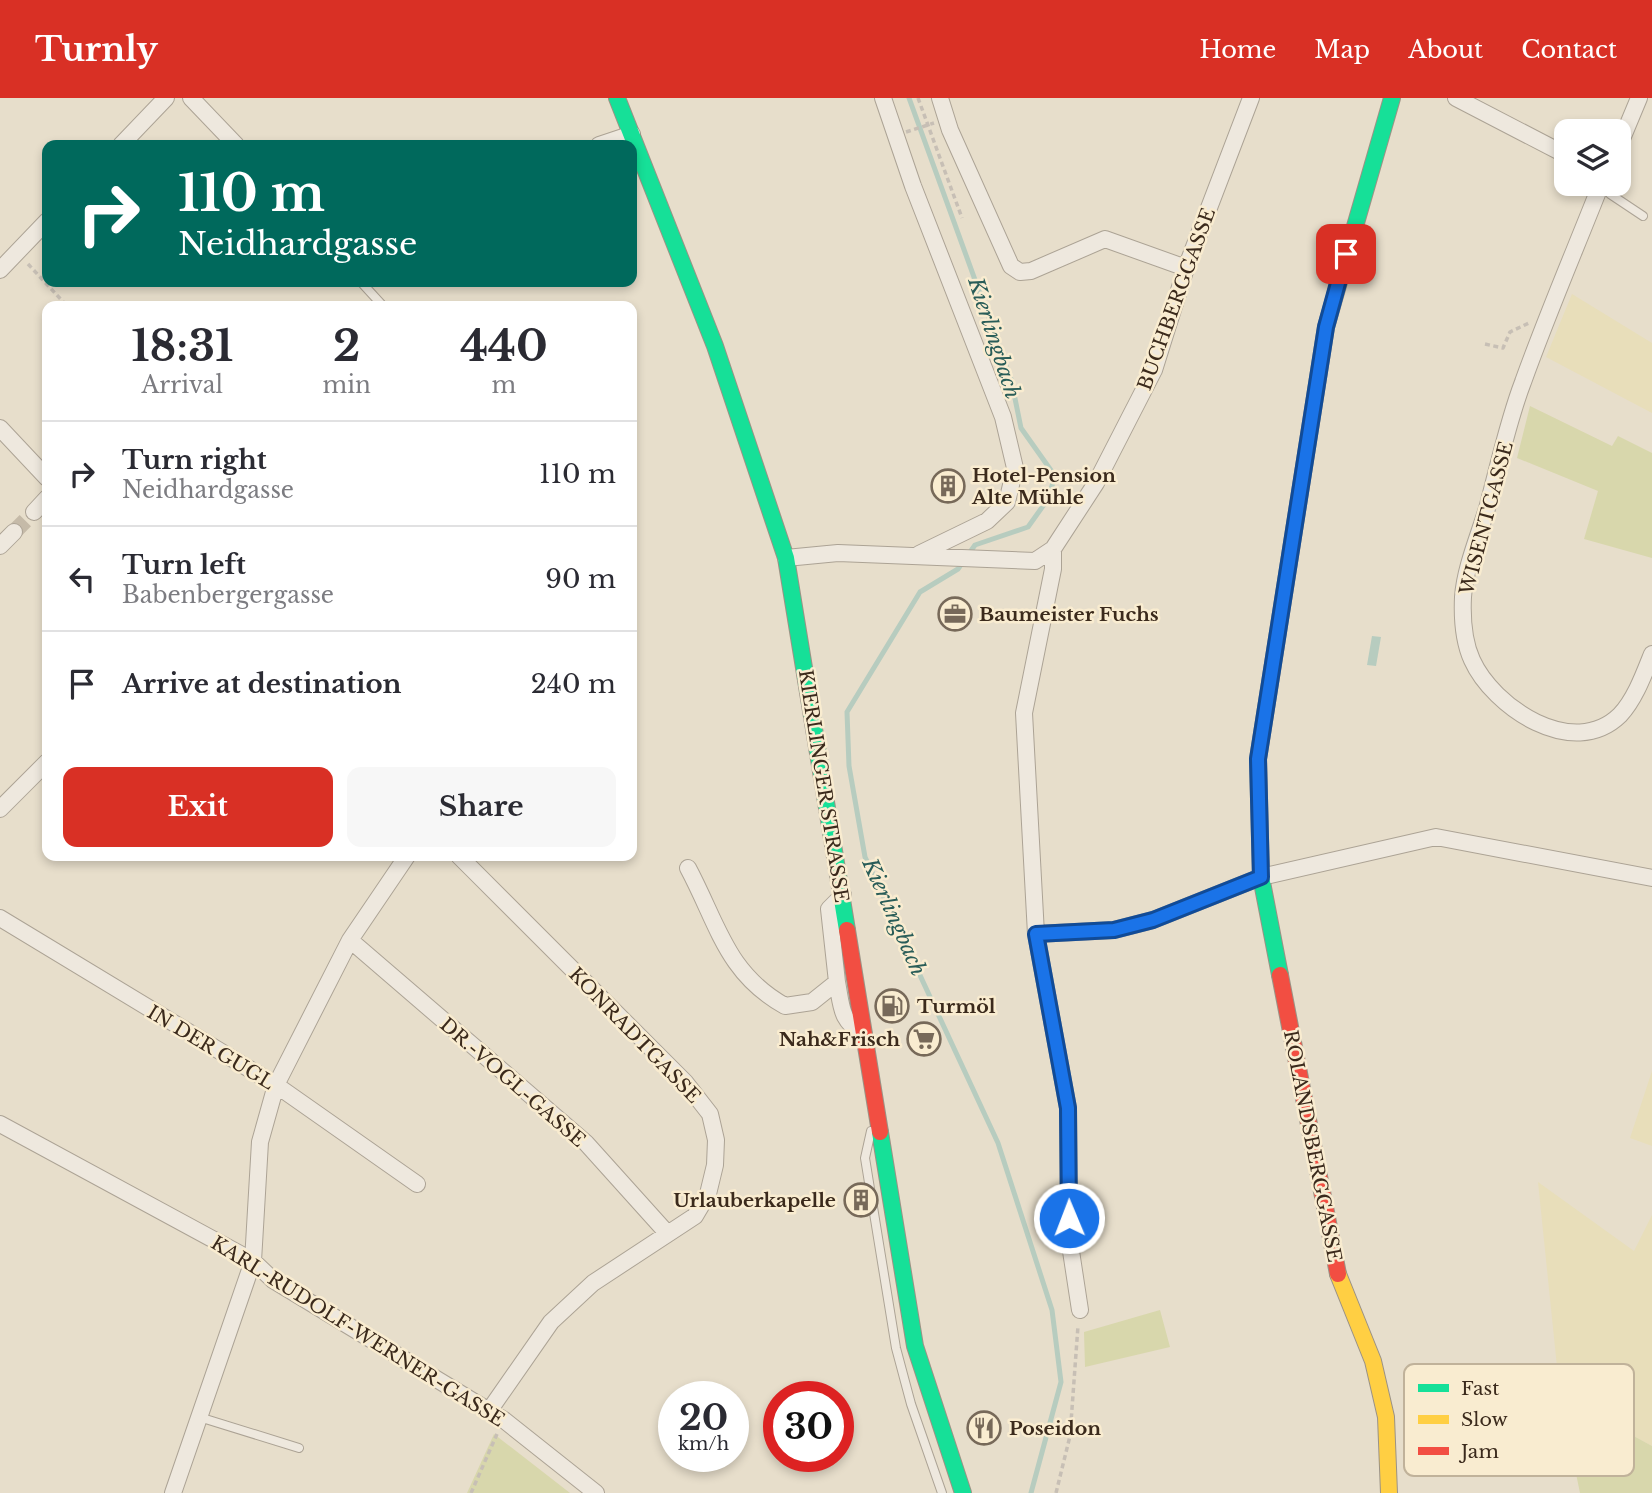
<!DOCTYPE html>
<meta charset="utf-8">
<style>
:root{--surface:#fff;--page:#f7f7f7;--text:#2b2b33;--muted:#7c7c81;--line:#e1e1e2;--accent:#d93025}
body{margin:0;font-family:"Libre Baskerville",serif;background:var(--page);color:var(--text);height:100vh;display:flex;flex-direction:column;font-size:26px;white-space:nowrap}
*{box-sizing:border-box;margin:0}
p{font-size:23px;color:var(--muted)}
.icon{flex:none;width:38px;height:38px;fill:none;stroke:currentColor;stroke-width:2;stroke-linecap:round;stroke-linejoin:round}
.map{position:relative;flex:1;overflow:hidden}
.drawer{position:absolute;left:42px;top:203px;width:595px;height:560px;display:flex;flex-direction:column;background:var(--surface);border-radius:14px;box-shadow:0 4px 10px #0003}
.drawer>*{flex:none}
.guide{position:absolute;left:42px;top:42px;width:595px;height:147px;border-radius:14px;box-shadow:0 4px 10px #0003;background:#00695c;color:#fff;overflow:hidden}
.fabs{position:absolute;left:1554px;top:21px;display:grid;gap:14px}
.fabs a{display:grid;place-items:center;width:77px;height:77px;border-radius:14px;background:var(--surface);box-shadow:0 4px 10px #0003;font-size:35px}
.speed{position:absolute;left:658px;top:1283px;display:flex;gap:14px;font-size:35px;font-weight:700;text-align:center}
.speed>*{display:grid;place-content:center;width:91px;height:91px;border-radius:50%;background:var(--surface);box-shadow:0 4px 10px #0003;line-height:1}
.speed small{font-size:18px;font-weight:400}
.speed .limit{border:10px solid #d22;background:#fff;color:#111}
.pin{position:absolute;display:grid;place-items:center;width:60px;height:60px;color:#fff;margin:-30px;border-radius:14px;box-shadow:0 4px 10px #0006}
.me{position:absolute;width:77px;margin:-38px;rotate:359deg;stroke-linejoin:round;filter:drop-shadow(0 0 5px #0008)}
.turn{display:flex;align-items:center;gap:24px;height:147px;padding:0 21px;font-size:32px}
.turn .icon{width:91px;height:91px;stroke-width:2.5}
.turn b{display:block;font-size:49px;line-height:60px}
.eta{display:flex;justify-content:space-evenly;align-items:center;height:119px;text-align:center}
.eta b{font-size:42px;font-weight:800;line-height:49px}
.primary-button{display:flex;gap:14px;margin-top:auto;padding:14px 21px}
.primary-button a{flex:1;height:80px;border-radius:14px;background:var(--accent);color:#fff;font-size:28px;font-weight:800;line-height:80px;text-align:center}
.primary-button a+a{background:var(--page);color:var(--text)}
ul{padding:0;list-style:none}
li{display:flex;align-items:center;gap:21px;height:105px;padding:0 21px;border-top:2px solid var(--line)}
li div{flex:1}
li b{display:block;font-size:26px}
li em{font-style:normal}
header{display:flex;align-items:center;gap:42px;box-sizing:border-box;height:98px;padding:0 35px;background:var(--accent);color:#fff}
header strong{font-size:33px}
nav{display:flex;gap:38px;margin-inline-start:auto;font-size:24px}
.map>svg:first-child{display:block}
.farmland{fill:#e8deba}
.green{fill:#d8d7ac}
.water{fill:#b7ccbf}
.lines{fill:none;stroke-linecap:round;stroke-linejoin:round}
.stream{stroke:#b7ccbf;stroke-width:5}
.street-tunnel{stroke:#c5baa8;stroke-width:16;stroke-dasharray:16 8;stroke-linecap:butt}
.lane-casing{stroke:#aca395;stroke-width:10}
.street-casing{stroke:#aca395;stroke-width:18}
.fast-casing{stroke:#9b9285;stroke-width:18}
.slow-casing{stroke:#9b9285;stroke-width:18}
.jam-casing{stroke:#9b9285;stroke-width:18}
.path{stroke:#c7bfb5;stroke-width:3.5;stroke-dasharray:5 3.5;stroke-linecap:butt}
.lane{stroke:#eee8de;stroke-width:8}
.street{stroke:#eee8de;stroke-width:16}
.fast{stroke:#16e098;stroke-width:16}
.slow{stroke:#ffcf43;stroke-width:16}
.jam{stroke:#f24e42;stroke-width:16}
.path-bridge{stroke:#c7bfb5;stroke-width:3.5;stroke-dasharray:5 3.5;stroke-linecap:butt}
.route-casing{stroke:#114b97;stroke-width:18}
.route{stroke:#1a73e8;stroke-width:12}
.labels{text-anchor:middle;stroke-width:5;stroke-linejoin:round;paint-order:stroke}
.street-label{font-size:19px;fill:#3b2a1c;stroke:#f9ecd0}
.poi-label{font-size:19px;font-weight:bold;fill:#3b2a1c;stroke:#f9ecd0;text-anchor:start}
.water-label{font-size:21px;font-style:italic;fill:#295d58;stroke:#f9ecd0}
.key{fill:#f9ecd0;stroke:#c0b29a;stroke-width:2}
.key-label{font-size:19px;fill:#3b2a1c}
</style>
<header>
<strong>Turnly</strong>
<nav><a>Home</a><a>Map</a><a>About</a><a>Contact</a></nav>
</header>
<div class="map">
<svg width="1652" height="1395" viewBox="0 0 1652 1395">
<rect width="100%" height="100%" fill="#e7decb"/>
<!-- farmland -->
<path class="farmland" d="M1572,196l80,49v70l-106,-56z
M1652,973v75l-22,-8z
M1538,1084l96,69 18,-36v231l-92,-50z"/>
<!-- green -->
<path class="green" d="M1530,308l82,40 6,-10 34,17v105l-68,-19 14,-48 -81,-33z
M1160,1212l10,37 -85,20 -1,-35z
M1560,1298l92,50v47h-72z
M494,1336l76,59h-103z"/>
<!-- water -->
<path class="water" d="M1372,538l9,1 -5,29 -9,-1z"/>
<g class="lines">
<!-- stream -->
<path class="stream" d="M909,0l102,281 10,49 34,48 -7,23 -20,28 -53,18 -17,24 -38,23 -73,120 2,54 16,91 133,286 54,167 9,72 -30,111"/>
<!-- street-tunnel -->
<path class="street-tunnel" d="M14,434l20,-20"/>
<defs>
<path id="lane" d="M1606,86l4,10 33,22
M361,184l22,24
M871,1033l-6,27 31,190 15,56 31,89
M199,1319l100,31"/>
<path id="street" d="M191,0l45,47
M883,0l30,88 90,231 12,51 -8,34 -20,19 -68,33
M940,0l10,32 61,136 9,6 11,-1 74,-32 81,29
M1456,0l110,57
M121,47l45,-47
M599,47l33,-11
M1619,48l20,-48
M1601,86c-26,66 -54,131 -78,198 -15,39 -24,82 -35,123 -8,28 -23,62 -25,92 -1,21 0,43 9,63 21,47 101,101 148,55 15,-16 24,-41 32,-61
M0,172l47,-49
M0,330l47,50
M34,414l13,-14
M0,448l14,-14
M1053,451v20l-29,144 12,221 32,174 1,130 11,72
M786,460l52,-5 197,8 18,-12 43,-66 58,-113 32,-102 65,-170
M0,711l47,-47
M459,758l226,226 25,32 6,26 -1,25 -7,29 -13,22 -102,67 -42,39 -62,89
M688,770c30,56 38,105 97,138l27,-4 25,-20 -8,-73 14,-14
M0,820l276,167 141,99
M1036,836l78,-4 39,-10 108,-43 175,-40 216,41
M350,842l236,203 81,90
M837,884c5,26 3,38 27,53
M0,1026l253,137 20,19 231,140 92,73
M173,1395l80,-232 7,-119 16,-57 74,-145 57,-84"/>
<path id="fast" d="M617,0l98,248 71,212 61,372
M1280,877l-19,-98 -3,-118 68,-432 66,-229
M880,1034l35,214 48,147"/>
<path id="slow" d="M1338,1176l35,87 13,56 3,76"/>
<path id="jam" d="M847,832l33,202
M1280,877l58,299"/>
</defs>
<!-- lane casing -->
<use href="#lane" class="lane-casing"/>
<!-- street casing -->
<use href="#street" class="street-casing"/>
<!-- fast casing -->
<use href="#fast" class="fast-casing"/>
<!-- slow casing -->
<use href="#slow" class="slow-casing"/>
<!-- jam casing -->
<use href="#jam" class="jam-casing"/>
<!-- path -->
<path class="path" d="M918,0l44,120
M28,166l39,42
M1485,246l18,4 7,-16 19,-9
M471,1395l26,-59
M1056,1395l14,-57 8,-110"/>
<!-- lane -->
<use href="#lane" class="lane"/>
<!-- street -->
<use href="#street" class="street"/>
<!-- fast -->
<use href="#fast" class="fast"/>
<!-- slow -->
<use href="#slow" class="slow"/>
<!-- jam -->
<use href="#jam" class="jam"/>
<!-- path-bridge -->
<path class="path-bridge" d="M906,34l28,-9"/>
</g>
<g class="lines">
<defs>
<path id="route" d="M1069,1120l-1,-110 -32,-174 78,-4 39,-10 108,-43 -3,-118 68,-432 20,-73"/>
</defs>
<!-- route casing -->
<use href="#route" class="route-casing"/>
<!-- route -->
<use href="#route" class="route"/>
</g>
<!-- icons -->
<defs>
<symbol id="building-ring" viewBox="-11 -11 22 22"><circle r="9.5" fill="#f9ecd0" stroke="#776959" stroke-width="1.5"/><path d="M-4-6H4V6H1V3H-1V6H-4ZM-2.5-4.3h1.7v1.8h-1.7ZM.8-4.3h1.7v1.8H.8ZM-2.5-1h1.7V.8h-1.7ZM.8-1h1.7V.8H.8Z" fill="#776959"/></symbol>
<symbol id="office-ring" viewBox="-11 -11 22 22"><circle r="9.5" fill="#f9ecd0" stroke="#776959" stroke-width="1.5"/><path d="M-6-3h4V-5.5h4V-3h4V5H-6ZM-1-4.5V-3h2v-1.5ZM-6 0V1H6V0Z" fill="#776959"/></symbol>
<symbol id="fuel-ring" viewBox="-11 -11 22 22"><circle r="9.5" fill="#f9ecd0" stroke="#776959" stroke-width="1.5"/><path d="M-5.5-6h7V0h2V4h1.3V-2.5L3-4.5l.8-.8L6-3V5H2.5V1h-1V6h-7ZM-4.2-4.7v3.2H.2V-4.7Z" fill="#776959"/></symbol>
<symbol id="supermarket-ring" viewBox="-11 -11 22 22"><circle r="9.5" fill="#f9ecd0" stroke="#776959" stroke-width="1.5"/><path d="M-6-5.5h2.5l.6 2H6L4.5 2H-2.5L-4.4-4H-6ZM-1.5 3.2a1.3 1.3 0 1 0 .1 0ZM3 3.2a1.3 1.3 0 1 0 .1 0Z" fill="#776959"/></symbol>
<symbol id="restaurant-ring" viewBox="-11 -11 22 22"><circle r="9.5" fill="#f9ecd0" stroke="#776959" stroke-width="1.5"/><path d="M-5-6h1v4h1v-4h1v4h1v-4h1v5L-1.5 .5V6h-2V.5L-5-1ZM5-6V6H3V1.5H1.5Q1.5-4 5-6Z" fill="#776959"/></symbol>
</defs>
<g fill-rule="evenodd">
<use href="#building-ring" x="929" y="369" width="38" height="38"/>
<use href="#office-ring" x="936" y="497" width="38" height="38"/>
<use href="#fuel-ring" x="873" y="889" width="38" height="38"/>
<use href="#supermarket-ring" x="905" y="922" width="38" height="38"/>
<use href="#building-ring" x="842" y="1083" width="38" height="38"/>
<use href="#restaurant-ring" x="965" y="1311" width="38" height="38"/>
</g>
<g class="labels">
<!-- street labels -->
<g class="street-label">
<text transform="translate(1176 201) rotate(-70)" y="7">BUCHBERGGASSE</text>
<text transform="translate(1486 420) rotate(-75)" y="7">WISENTGASSE</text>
<text transform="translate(824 688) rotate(81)" y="7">KIERLINGER STRASSE</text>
<text transform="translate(635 937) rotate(46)" y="7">KONRADTGASSE</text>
<text transform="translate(211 949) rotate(31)" y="7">IN DER GUGL</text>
<text transform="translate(513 984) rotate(41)" y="7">DR.-VOGL-GASSE</text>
<text transform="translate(1313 1048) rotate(79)" y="7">ROLANDSBERGGASSE</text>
<text transform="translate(358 1233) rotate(32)" y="7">KARL-RUDOLF-WERNER-GASSE</text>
</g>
<!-- poi labels -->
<g class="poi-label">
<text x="972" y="384">Hotel-Pension<tspan x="972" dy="22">Alte Mühle</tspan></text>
<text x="979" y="523">Baumeister Fuchs</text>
<text x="917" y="915">Turmöl</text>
<text x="900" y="948" text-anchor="end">Nah&amp;Frisch</text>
<text x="836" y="1109" text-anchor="end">Urlauberkapelle</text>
<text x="1009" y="1337">Poseidon</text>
</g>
<!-- water labels -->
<g class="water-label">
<text transform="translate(994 240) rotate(72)" y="7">Kierlingbach</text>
<text transform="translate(894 819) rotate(66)" y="7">Kierlingbach</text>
</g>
</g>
<!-- legend -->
<rect x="1404" y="1266" width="230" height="112" rx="10" class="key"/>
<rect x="1418" y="1286" width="31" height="8" fill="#16e098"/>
<rect x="1418" y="1317" width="31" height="9" fill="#ffcf43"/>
<rect x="1418" y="1349" width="31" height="8" fill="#f24e42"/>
<g class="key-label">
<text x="1461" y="1297">Fast</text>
<text x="1461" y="1328">Slow</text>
<text x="1461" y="1360">Jam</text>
</g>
</svg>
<div class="fabs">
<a><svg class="icon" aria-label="layers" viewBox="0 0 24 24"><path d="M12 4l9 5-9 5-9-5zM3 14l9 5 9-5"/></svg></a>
</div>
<div class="speed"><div>20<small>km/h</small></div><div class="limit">30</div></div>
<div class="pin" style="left:1346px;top:156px;background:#d93025"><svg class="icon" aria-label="arrive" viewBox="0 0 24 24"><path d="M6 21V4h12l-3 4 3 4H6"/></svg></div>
<svg class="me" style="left:1069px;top:1120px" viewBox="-20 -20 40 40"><circle r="17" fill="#1a73e8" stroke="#fff" stroke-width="3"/><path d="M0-11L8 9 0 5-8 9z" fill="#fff"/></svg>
<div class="guide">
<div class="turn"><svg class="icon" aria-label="right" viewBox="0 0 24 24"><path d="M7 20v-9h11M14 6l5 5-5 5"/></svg><div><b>110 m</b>Neidhardgasse</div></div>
</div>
<section class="drawer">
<div class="eta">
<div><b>18:31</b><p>Arrival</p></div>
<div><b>2</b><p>min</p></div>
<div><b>440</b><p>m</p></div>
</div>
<ul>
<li><svg class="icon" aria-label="right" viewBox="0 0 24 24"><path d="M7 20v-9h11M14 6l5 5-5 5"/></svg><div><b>Turn right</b><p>Neidhardgasse</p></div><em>110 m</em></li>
<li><svg class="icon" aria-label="left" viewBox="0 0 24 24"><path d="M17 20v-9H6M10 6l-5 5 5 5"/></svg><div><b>Turn left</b><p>Babenbergergasse</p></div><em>90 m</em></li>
<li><svg class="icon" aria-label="arrive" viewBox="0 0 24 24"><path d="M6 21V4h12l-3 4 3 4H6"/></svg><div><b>Arrive at destination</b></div><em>240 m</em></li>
</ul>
<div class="primary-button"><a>Exit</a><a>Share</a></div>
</section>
</div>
